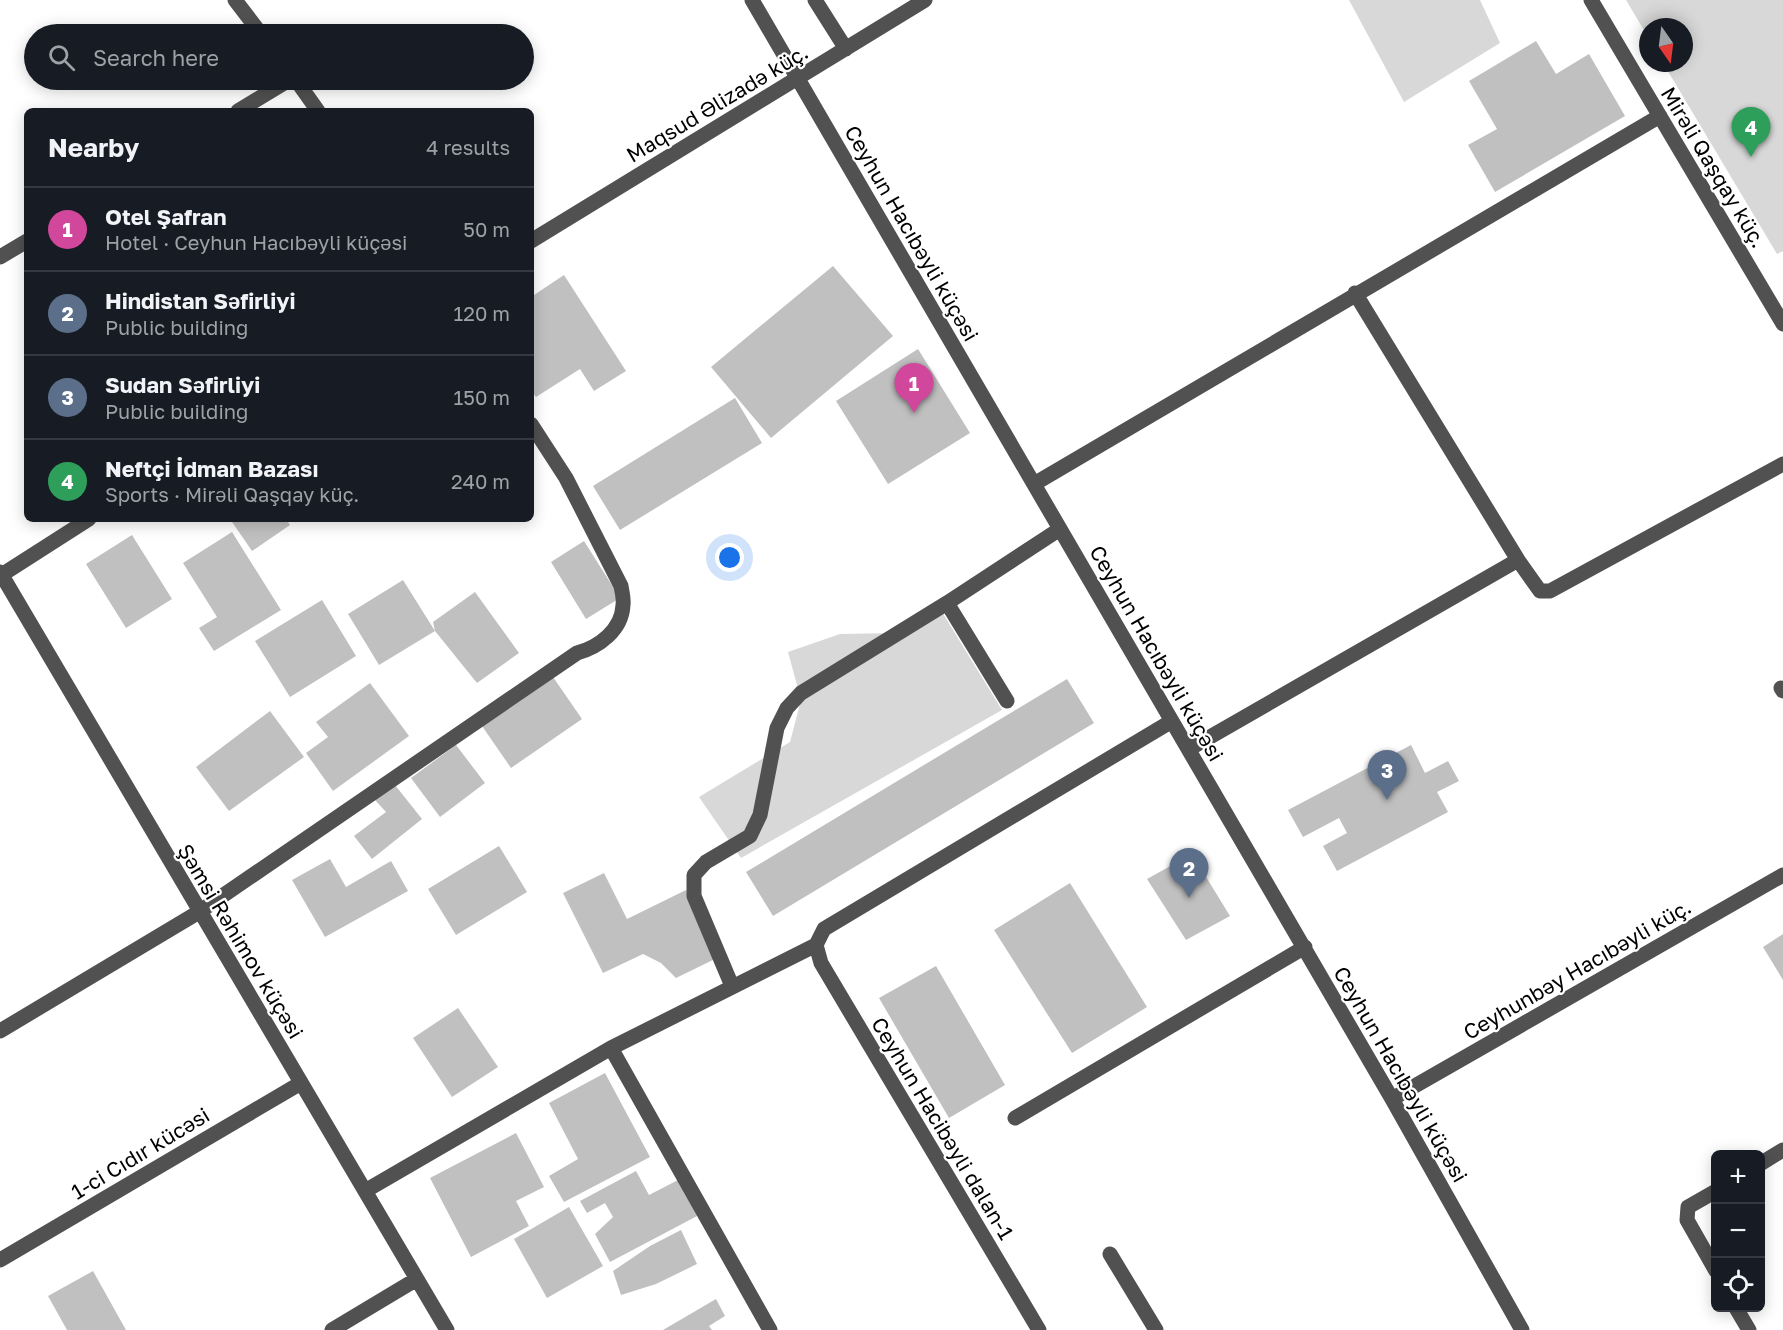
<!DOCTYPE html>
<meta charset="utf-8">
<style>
:root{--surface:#171b24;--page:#20242c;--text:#f1f3f6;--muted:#9ea1a6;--line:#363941;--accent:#858687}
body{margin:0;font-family:"Golos Text",sans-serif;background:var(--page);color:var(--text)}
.controls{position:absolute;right:18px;bottom:18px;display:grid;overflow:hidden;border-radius:9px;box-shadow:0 3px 15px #0003}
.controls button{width:54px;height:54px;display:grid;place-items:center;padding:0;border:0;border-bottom:2px solid var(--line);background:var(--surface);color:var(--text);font:30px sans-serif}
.compass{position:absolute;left:1639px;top:18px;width:54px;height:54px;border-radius:50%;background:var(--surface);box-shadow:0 3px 15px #0003;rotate:166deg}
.you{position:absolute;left:730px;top:558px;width:21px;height:21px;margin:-15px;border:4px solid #fff;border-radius:50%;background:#1a73e8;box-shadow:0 0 0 9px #1a73e833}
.badge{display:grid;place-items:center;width:39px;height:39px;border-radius:50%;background:var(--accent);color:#fff;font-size:20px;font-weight:700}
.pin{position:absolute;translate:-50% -50px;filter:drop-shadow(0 2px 3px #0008)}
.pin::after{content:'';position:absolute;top:32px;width:21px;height:18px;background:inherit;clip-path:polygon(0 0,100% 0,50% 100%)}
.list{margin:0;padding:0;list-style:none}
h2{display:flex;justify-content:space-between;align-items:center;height:78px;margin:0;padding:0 24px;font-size:26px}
h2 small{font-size:20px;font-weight:400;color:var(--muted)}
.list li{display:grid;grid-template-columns:39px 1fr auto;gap:18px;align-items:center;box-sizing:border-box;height:84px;padding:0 24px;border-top:2px solid var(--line)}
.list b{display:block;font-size:22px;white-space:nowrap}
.list p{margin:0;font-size:20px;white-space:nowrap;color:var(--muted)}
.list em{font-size:20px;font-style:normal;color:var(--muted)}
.icon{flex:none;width:33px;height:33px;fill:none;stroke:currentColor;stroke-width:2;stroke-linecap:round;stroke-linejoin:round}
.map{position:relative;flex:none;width:1783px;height:1330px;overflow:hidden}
.search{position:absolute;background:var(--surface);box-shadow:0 3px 15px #0003;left:24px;top:24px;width:510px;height:66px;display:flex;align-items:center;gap:15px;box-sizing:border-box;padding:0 21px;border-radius:33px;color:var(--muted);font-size:22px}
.panel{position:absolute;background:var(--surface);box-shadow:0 3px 15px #0003;left:24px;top:108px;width:510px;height:414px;border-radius:9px}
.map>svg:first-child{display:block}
</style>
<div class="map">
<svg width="1783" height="1330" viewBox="0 0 1783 1330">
<rect width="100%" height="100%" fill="#fff"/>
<!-- green -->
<path fill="#d8d8d8" d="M1349,0H1480L1500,43L1404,102Z
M1626,0H1783V251L1777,254L1663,63H1684V27H1648V37Z
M942,612L1002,710L741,858L699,797L790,742L801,700L788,652L840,634L897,633Z"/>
<!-- building -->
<path fill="#c0c0c0" d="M1536,41L1556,74L1589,54L1625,116L1495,192L1468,145L1497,129L1469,81Z
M833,266L893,336L771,438L711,367Z
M564,275L626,371L594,391L580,369L536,397L531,390V297Z
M918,349L970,433L888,484L836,401Z
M735,398L762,443L620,530L593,486Z
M230,519H286L290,525L252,551Z
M232,532L281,610L214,651L199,628L217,617L183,563Z
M132,535L172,599L126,628L86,564Z
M584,541L620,598L586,619L551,562Z
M403,580L435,631L379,665L348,614Z
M475,592L519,653L477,683L435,631L433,622Z
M322,600L356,656L290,697L255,641Z
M553,677L582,719L511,768L482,726Z
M1067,679L1094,723L773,916L746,872Z
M370,683L409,736L333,791L306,753L328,737L316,722Z
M270,711L304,757L229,811L196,767Z
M456,745L485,783L440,817L411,778Z
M1411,745L1425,773L1448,761L1459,781L1437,792L1448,812L1337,871L1323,846L1347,833L1339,818L1303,837L1288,810Z
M395,785L422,819L372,859L354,836L386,812L375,800Z
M499,846L527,892L456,935L428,889Z
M1192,854L1230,916L1186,940L1147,879Z
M330,859L346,887L391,861L408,891L325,937L292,880Z
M604,873L627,919L686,890L719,957L676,978L661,963L643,954L603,973L563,893Z
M1070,883L1147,1007L1072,1053L994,930Z
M1783,934V980L1763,947Z
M936,966L1005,1085L949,1118L879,998Z
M458,1008L498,1067L452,1097L413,1038Z
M605,1073L650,1157L564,1202L549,1176L578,1159L549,1103Z
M516,1133L544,1187L516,1201L529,1226L471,1257L430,1178Z
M636,1171L649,1195L680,1179L699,1215L610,1262L595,1234L613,1217L605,1203L587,1213L580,1201Z
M569,1207L603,1266L547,1298L514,1239Z
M681,1230L697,1264L656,1284L621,1295L613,1271L650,1246Z
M93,1271L126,1330H67L48,1296Z
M716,1299L725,1316L709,1326L712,1330H663Z"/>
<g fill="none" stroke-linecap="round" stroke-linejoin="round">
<!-- minor -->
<path stroke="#515151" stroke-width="15" d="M235,0L261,34
M752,0L1392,1099L1522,1330
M815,0L846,49
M1591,0L1783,324
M296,80L318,111
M238,111L289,80
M531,241L925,0
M0,257L27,241
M1355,293L1518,560L1540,591H1550L1783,464
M1034,484L1660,116
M0,572L447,1330
M0,576L89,519
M947,603L1007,701
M1781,688L1783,691
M1189,749L1518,560
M816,945L821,963L1039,1330
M732,986L694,896V875L706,862L750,836L760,815L777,728L787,708L801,693L947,603L1060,529
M0,1031L199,912L577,653C599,647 622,630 623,605C624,599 622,592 621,586L566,478L531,424
M611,1048L770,1330
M1392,1099L1783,875
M1015,1118L1305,947
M1760,1164L1783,1150
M365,1191L611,1048L816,945L824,929L1172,721
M1716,1191L1688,1207L1687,1220L1716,1271
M1110,1254L1156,1330
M0,1260L301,1083
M1736,1308L1749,1330
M332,1330L417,1279"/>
</g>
<g text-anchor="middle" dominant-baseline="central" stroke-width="4.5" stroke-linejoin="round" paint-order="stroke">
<!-- street labels -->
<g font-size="21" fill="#000" stroke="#fff">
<text transform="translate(717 103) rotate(-31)">Maqsud Əlizadə küç.</text>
<text transform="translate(1714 167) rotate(59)">Mirəli Qaşqay küç.</text>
<text transform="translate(912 233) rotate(60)">Ceyhun Hacıbəyli küçəsi</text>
<text transform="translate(1157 653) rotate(60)">Ceyhun Hacıbəyli küçəsi</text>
<text transform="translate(241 941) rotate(59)">Şəmsi Rəhimov küçəsi</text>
<text transform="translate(1577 969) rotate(-30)">Ceyhunbəy Hacıbəyli küç.</text>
<text transform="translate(1401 1074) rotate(60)">Ceyhun Hacıbəyli küçəsi</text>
<text transform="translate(943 1128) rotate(59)">Ceyhun Hacibəyli dalan-1</text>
<text transform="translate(140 1153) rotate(-31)">1-ci Cıdır kücəsi</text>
</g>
</g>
</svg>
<div class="controls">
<button>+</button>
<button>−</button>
<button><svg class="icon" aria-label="locate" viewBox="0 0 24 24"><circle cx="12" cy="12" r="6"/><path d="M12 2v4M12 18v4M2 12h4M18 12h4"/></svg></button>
</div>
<svg class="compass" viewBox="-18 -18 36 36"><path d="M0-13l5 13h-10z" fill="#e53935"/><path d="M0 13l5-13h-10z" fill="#9ea1a6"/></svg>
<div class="you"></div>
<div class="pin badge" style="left:914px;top:413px;background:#d1479c">1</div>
<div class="pin badge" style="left:1189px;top:898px;background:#5c6f8a">2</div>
<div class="pin badge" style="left:1387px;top:800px;background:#5c6f8a">3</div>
<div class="pin badge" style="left:1751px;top:157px;background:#2e9e5b">4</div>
<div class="search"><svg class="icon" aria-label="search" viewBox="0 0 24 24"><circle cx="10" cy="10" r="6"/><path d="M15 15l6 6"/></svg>Search here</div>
<section class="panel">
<h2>Nearby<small>4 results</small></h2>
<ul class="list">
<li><span class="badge" style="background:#d1479c">1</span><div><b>Otel Şafran</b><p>Hotel · Ceyhun Hacıbəyli küçəsi</p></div><em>50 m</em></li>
<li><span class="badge" style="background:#5c6f8a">2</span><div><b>Hindistan Səfirliyi</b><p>Public building</p></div><em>120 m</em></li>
<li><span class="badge" style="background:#5c6f8a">3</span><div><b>Sudan Səfirliyi</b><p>Public building</p></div><em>150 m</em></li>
<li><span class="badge" style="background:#2e9e5b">4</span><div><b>Neftçi İdman Bazası</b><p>Sports · Mirəli Qaşqay küç.</p></div><em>240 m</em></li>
</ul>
</section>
</div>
